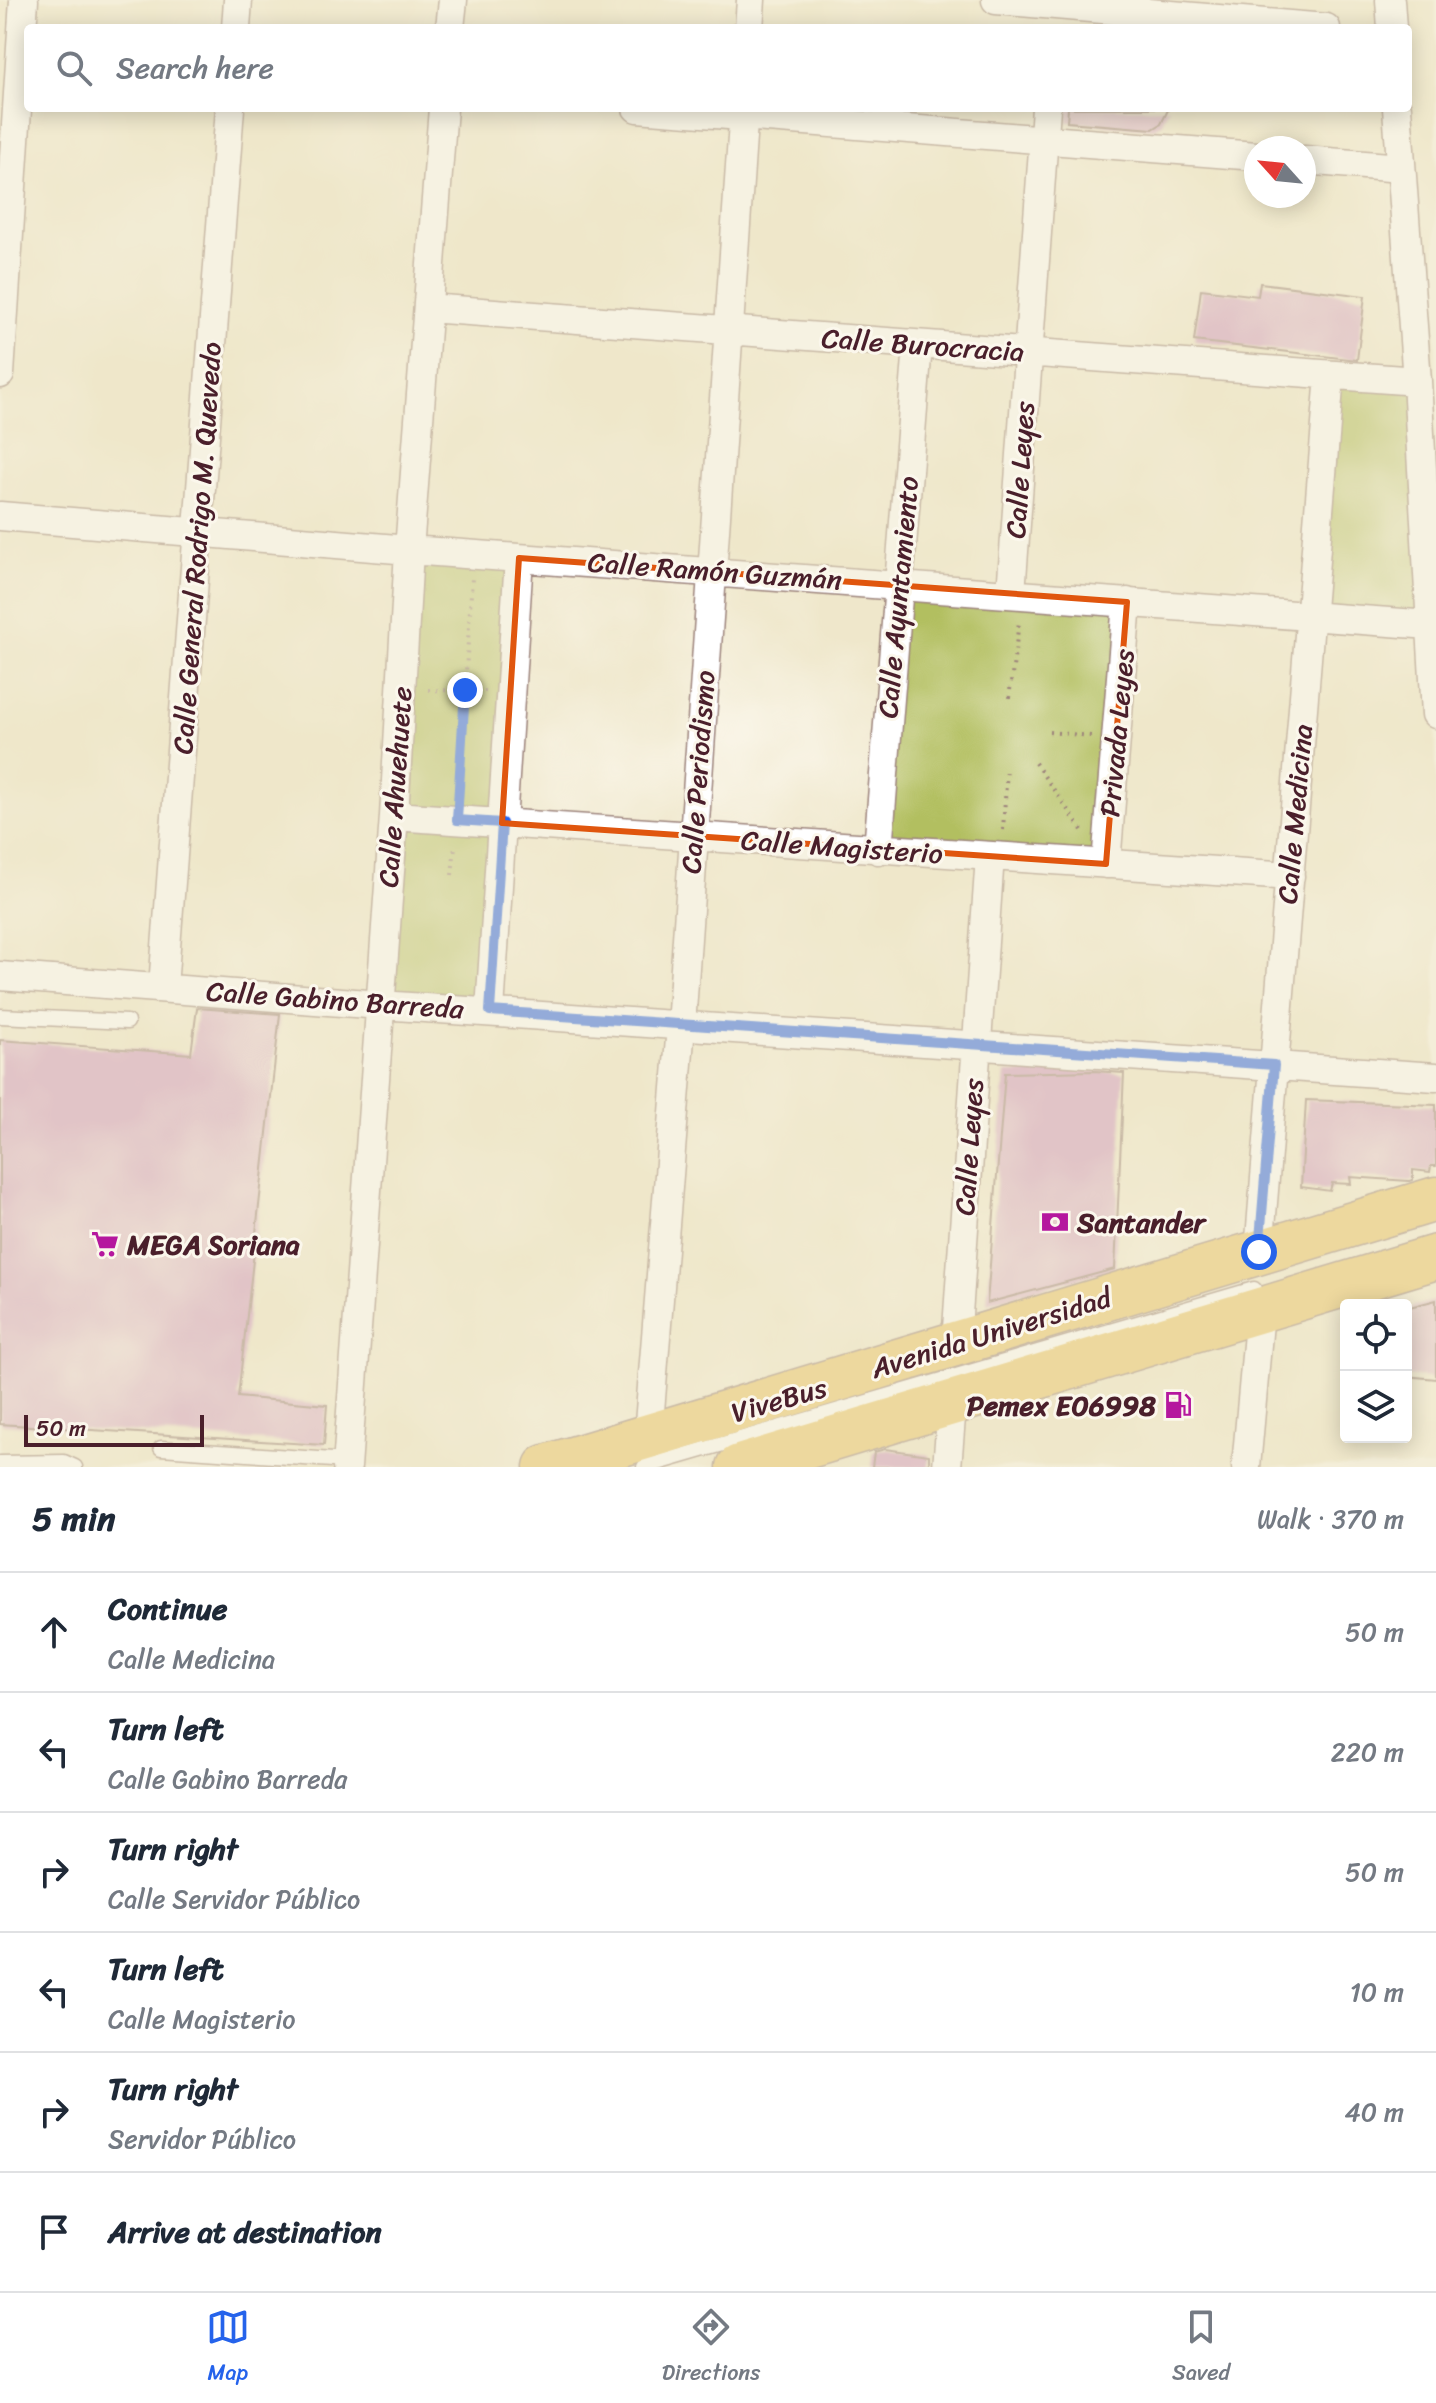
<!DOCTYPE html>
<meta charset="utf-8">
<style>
:root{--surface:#fff;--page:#f2f2f3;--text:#1f2937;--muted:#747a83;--line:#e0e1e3;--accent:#2563eb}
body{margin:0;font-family:Sriracha,sans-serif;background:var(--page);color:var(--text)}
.controls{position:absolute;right:24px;bottom:24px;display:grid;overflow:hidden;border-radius:8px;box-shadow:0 4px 20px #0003}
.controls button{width:72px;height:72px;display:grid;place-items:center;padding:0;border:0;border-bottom:2px solid var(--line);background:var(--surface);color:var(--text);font:40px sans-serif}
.compass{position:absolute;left:1244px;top:136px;width:72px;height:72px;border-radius:50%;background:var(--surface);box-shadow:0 4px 20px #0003;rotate:297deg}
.scale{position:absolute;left:24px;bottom:20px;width:180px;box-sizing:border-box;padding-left:8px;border:4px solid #4a1f2b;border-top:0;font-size:22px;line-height:28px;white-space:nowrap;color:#4a1f2b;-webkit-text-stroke:6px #fbf7ec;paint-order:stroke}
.stop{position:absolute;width:24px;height:24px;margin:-18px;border:6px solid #2563eb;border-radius:50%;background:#fff}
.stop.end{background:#2563eb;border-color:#fff;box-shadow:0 2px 8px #0008}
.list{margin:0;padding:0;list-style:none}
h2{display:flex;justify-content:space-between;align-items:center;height:104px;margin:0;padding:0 32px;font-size:34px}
h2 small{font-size:26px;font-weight:400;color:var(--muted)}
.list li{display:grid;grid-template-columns:52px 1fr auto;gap:24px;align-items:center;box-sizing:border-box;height:120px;padding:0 32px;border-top:2px solid var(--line)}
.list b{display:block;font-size:30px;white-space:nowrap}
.list p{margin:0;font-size:26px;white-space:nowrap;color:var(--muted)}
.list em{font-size:26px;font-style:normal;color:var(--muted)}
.icon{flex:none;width:44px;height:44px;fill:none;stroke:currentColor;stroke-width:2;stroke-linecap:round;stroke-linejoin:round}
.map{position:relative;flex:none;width:1436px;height:1467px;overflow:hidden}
.search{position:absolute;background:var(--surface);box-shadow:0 4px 20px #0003;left:24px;right:24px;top:24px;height:88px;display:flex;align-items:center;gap:20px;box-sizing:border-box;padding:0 28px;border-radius:8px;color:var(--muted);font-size:30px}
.sheet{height:824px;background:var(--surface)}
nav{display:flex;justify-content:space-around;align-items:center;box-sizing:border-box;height:112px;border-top:2px solid var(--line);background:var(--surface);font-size:22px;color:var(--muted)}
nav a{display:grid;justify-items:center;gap:4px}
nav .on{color:var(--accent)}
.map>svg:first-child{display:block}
</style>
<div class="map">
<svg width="1436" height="1467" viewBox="0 0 1436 1467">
<rect width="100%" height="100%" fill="#fbf7ec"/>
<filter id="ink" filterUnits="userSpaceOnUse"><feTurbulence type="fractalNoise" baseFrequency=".0125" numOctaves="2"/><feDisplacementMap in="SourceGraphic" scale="16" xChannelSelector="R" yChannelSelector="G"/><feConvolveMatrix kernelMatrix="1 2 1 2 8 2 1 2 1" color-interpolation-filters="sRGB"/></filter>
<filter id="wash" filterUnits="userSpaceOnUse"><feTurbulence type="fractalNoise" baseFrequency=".006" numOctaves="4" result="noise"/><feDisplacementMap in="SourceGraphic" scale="32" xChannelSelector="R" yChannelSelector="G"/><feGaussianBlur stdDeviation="1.8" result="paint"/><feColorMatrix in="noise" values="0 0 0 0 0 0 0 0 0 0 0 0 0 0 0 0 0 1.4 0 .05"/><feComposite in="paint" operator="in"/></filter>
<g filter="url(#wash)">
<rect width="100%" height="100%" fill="#efe7cb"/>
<!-- green -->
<path fill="#b2bf61" stroke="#7e6f46" stroke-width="2" d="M1330,375L1417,381L1430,625L1310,616Z
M409,550L519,558L490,1011L381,1005Z
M899,584L1127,602L1106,864L878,850Z"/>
<g id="blocks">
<!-- building -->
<path fill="#d19ac3" d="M1068,108H1169L1161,124L1153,129L1067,122Z
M1260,283L1365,296L1357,360L1194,341L1201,289L1258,296Z
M197,1008L280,1014L238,1397L327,1405L324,1445L0,1424V1040L191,1054Z
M1094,1071L1124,1073L1115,1269L987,1303L1005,1073Z
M1306,1100L1436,1105V1166H1431L1430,1172L1413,1170V1180L1409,1181L1350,1177L1351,1184L1332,1183L1330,1191L1301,1187Z
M1436,1300V1379L1406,1376V1308Z
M885,1449L929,1455V1467H872L874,1452Z"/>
</g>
</g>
<g filter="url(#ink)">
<use href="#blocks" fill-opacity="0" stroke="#9c837b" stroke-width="2"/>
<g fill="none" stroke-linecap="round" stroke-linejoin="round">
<!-- lane casing -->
<g stroke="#9c837b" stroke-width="17">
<path id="lane" d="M0,1016L127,1022
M161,1448L347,1461
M0,1463L64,1462L75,1467
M644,1467L1254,1289"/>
</g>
<!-- street casing -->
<g stroke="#9c837b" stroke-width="31">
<path id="street" d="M996,0L1326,28
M1390,0L1392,28
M236,28L238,0
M450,28L453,0
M749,28L751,0
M637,108L1256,156
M1397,108L1417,381L1436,714
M1304,160L1401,168
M428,308L1417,381
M0,374L24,0
M0,516L409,550L1430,625
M1011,593L1046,108
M394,816L1290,876
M878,850L918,345
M1106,864L1127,602
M0,976L381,1005L1436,1077
M163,987L230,108
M490,1011L519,558
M1259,1252L1330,375
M956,1343L990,856
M648,1436L681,1026L744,108
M347,1467L394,816L409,550L443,108
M947,1467L952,1405
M1246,1467L1260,1311"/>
</g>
<!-- primary casing -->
<g stroke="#9c837b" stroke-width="47">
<path id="primary" d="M546,1467L1436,1199
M739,1467L1436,1257"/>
</g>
<!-- path -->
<path stroke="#9c837b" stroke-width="4" stroke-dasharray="2 6" stroke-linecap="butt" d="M428,690L487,691
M1009,698L1019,622
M1049,732L1091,736
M1035,763L1084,833
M458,797L472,578
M1003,830L1007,769
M452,875L455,846"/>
<!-- lane -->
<use href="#lane" stroke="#fff" stroke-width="14"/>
<!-- street -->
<use href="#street" stroke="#fff" stroke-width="28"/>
<!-- primary -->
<use href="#primary" stroke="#ebc669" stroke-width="44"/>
</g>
</g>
<g fill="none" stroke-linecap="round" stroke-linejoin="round" filter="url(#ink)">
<!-- route -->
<path stroke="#2563eb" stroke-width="10" d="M465,690L457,820L502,823L490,1011L1274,1065L1259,1252"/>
</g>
<!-- marked area -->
<path d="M0 0H1436V1467H0ZM519,558L1127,602L1106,864L502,823Z" fill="#efe7cb" fill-opacity=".55" fill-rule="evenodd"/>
<path fill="none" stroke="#e0560e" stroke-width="6" stroke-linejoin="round" d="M519,558L1127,602L1106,864L502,823Z"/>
<!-- icons -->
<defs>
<g id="bank-bare" transform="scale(2.16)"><path d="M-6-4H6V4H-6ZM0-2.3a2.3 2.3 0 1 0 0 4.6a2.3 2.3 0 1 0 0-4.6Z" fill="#b5179e" stroke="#fbf7ec" stroke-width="2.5" paint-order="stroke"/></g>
<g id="supermarket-bare" transform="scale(2.16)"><path d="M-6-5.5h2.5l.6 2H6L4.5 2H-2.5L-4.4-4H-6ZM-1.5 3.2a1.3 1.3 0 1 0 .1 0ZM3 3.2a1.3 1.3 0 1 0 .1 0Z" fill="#b5179e" stroke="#fbf7ec" stroke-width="2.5" paint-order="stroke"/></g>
<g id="fuel-bare" transform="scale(2.16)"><path d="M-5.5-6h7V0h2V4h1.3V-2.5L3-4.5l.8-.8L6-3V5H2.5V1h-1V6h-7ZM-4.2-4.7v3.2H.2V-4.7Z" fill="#b5179e" stroke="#fbf7ec" stroke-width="2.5" paint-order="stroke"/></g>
</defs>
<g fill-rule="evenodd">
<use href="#bank-bare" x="1055" y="1222"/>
<use href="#supermarket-bare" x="105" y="1244"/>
<use href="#fuel-bare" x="1178" y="1405"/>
</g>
<g text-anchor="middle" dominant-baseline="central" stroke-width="6" stroke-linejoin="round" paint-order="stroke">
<!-- street labels -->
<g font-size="28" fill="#4a1f2b" stroke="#fbf7ec">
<text transform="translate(923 345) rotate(4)">Calle Burocracia</text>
<text transform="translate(1020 470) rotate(-86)">Calle Leyes</text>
<text transform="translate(197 548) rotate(-86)">Calle General Rodrigo M. Quevedo</text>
<text transform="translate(715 571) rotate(4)">Calle Ramón Guzmán</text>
<text transform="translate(898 597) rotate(-85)">Calle Ayuntamiento</text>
<text transform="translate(1117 733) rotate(-85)">Privada Leyes</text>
<text transform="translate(698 772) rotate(-86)">Calle Periodismo</text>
<text transform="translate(395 787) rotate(-86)">Calle Ahuehuete</text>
<text transform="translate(1295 814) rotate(-85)">Calle Medicina</text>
<text transform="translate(842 847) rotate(4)">Calle Magisterio</text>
<text transform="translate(335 1000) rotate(4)">Calle Gabino Barreda</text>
<text transform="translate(969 1147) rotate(-86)">Calle Leyes</text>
<text transform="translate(991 1333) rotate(-17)">Avenida Universidad</text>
<text transform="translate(779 1400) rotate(-16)">ViveBus</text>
</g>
<!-- poi labels -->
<g font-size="28" font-weight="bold" fill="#4a1f2b" stroke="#fbf7ec" text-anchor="start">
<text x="1077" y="1222">Santander</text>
<text x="127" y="1244">MEGA Soriana</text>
<text x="1156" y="1405" text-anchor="end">Pemex E06998</text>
</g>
</g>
</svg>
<div class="controls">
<button><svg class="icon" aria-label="locate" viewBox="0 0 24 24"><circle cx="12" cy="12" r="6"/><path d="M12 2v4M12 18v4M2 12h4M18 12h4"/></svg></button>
<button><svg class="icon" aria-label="layers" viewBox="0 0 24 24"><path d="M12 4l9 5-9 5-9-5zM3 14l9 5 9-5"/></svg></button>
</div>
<svg class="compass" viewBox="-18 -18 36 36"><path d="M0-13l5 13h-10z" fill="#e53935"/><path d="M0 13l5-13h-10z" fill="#747a83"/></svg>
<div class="scale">50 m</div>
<div class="stop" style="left:1259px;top:1252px"></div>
<div class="stop end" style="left:465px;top:690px"></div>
<div class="search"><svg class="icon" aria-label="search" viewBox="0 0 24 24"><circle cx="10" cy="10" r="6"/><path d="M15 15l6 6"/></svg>Search here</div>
</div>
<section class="sheet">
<h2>5 min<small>Walk · 370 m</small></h2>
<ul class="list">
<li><svg class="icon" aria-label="ahead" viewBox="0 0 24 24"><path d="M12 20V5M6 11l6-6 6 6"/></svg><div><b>Continue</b><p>Calle Medicina</p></div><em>50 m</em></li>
<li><svg class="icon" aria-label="left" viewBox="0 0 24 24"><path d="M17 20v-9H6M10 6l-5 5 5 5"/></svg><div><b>Turn left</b><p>Calle Gabino Barreda</p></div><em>220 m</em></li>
<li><svg class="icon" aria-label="right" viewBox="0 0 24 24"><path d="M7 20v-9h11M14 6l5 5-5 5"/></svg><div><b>Turn right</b><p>Calle Servidor Público</p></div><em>50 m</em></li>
<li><svg class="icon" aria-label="left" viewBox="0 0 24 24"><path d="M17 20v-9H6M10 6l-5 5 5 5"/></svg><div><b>Turn left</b><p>Calle Magisterio</p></div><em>10 m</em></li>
<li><svg class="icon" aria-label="right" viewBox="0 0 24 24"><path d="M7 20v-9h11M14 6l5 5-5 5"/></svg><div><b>Turn right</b><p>Servidor Público</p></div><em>40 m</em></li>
<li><svg class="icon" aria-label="arrive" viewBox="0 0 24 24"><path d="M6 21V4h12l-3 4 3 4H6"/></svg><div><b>Arrive at destination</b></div></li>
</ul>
</section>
<nav>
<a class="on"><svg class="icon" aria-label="map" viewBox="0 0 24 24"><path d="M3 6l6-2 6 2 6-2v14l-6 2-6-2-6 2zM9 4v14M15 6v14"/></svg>Map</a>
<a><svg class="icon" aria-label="directions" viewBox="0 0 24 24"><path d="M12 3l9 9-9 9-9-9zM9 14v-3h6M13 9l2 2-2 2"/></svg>Directions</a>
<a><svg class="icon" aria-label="saved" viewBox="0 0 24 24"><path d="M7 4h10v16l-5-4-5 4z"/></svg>Saved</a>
</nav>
